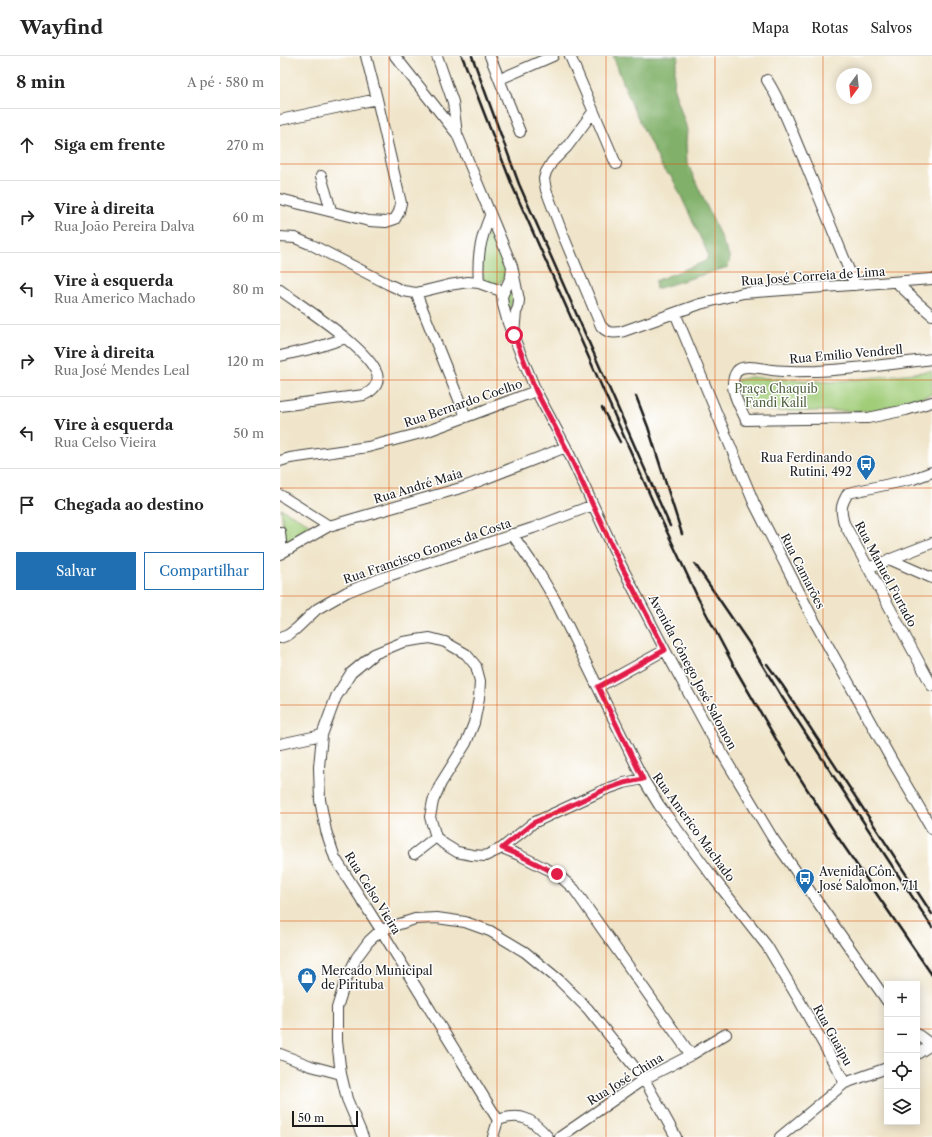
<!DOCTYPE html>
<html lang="pt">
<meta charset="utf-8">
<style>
:root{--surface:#fff;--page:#f6f6f6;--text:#222;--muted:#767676;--line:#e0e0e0;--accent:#1f6fb2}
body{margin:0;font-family:"Libre Caslon Text",serif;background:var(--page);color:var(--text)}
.controls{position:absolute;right:12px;bottom:12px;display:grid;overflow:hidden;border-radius:0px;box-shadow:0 2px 10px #0003}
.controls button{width:36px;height:36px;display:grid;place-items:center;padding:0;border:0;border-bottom:1px solid var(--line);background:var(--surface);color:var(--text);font:20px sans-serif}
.compass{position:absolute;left:556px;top:12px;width:36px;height:36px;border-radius:50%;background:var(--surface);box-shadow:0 2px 10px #0003;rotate:195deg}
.scale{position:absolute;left:12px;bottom:10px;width:66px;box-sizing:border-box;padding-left:4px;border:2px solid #1c1c1c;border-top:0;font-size:11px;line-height:14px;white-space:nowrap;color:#1c1c1c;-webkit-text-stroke:3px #fff;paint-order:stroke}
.stop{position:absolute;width:12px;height:12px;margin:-9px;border:3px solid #e11d48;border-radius:50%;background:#fff}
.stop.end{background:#e11d48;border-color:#fff;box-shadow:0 1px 4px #0008}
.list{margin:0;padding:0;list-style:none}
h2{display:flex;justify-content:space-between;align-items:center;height:52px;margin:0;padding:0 16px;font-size:17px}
h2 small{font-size:13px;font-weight:400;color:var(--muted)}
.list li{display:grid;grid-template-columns:26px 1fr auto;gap:12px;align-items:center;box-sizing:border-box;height:72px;padding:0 16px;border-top:1px solid var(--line)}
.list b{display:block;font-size:15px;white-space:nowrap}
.list p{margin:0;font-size:13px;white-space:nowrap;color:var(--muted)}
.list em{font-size:13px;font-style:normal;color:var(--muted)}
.actions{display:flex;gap:8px;padding:12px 16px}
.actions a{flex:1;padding:9px 0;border:1px solid var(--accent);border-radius:0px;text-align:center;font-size:14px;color:var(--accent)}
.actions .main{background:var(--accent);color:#fff}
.icon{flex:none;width:22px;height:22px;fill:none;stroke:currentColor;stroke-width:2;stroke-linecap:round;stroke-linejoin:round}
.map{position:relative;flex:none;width:652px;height:1081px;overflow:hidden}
header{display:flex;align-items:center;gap:24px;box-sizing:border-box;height:56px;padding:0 20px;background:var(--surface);border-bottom:1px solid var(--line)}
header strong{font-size:19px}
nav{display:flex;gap:22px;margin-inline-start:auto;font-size:14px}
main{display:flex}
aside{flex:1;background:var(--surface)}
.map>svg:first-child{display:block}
</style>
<header>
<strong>Wayfind</strong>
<nav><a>Mapa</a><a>Rotas</a><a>Salvos</a></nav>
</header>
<main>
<aside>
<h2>8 min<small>A pé · 580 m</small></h2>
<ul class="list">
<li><svg class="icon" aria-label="ahead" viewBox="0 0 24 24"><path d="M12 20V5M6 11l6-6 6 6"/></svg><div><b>Siga em frente</b></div><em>270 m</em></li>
<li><svg class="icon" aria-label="right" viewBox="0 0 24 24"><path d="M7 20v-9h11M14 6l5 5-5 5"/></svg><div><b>Vire à direita</b><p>Rua João Pereira Dalva</p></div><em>60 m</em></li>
<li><svg class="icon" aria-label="left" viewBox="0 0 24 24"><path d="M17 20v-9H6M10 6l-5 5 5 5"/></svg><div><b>Vire à esquerda</b><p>Rua Americo Machado</p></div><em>80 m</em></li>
<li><svg class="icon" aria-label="right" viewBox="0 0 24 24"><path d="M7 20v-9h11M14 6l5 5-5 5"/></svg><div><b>Vire à direita</b><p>Rua José Mendes Leal</p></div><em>120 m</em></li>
<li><svg class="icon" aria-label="left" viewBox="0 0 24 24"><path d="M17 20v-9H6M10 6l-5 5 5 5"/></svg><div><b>Vire à esquerda</b><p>Rua Celso Vieira</p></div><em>50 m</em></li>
<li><svg class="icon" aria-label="arrive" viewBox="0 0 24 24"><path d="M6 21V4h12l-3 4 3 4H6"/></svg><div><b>Chegada ao destino</b></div></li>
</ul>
<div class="actions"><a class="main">Salvar</a><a>Compartilhar</a></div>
</aside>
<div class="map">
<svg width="652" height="1081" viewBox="0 0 652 1081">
<rect width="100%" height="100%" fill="#fff"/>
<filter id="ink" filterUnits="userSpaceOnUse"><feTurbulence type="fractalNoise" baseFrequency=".025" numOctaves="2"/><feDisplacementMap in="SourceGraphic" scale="8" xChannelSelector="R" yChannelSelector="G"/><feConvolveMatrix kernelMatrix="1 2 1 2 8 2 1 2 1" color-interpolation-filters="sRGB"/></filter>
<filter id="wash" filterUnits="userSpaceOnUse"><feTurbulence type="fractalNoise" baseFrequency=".012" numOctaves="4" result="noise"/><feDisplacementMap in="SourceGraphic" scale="16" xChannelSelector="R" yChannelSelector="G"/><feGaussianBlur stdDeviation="0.9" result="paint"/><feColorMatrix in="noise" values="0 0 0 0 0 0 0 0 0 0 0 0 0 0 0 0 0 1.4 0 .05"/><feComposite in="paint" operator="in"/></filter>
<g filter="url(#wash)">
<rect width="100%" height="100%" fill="#f0e5ca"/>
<!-- green -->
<path fill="#a1cd79" stroke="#5e744a" d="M209,170L224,206L227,215L222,225L215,229L205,225C195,208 204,188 209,170Z
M229,235L232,237L233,244L230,252L227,251L226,236Z
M652,315V338L622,348L590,355H496L464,351L457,336V324L470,321L551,326Z
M1,453L31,469L29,473L8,485H5Z"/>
<!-- forest -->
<path fill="#80b069" stroke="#4e6642" d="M333,0H399L395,12L394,33L407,73L406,87L407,106L450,202L448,211L376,233L375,225L426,205L428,198L392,121L384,115L353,52Z"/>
</g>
<g filter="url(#ink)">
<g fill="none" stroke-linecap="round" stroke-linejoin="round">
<!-- minor casing -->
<g stroke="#3c3a36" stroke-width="12">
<path id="minor" d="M115,0L177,78L232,210L239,244L238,252L236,256L234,277
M157,0L173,46L177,78
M210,0L240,76
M290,0L336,108
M220,23L273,0
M487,24C503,49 512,77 524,104C541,146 558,187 575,229
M313,56L287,91L272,106L266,116L264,123L266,134L283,179L321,270C327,277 332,277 341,276L420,248L463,237L652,223
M0,64L97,43
M41,120L51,154
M0,143L89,165L106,166L115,163L119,156L121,147L97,43L86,0
M0,181L15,182L32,189L108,228L123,235L136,237L169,229L188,226L199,227L224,236
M232,210L231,221L222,240L223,249L228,267L256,335L286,391L342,511L385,594L434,684L492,781L607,945
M616,226L638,247L652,259
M199,227C197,201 200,184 210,160
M0,234C24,252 87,291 97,318C100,329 92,335 84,339L0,350
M136,237L186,361
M395,257L474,447L531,559L611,703L652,773
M0,300L35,292L66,282
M652,303C614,308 576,313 537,315C522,315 507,316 492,314C483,313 463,307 457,315C446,330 460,350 466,364L588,362L626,354L652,346
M0,405L10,402L88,391L145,376L256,335
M652,416L633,423L568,437C561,449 560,453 564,467L652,630
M0,439L49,470
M0,476L2,496
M232,478L259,517L275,544L363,723L379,749L435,824L487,890L519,944L565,1027
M0,498L49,470L184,431L286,391
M609,503L652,522
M588,512L652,487
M0,582L8,579L16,573L37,553L67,536L102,522L253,472L313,449
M318,631L385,594
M0,688L42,679
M222,792L239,799L277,818L294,833L411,999
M134,798L156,781
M637,978L652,989
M0,998L31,1010L61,1018
M637,998L651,989
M218,1064L101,874L55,802L46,775L40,744L39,711L42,679L56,641L71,617L94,598L123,586L150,582L165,586L186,598L196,610L200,625L199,642L194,667L186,687L161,727L153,745L150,761L156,781L164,788L177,796L192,799L205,800L222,792L253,767L324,734L344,727L363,723
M218,1064C242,1056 252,1063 268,1081
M83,1081L67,1043L61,1018L57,985V952L66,923L77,901L89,885L101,874L135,863L157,862L185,866L210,875L245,896L279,924L308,953L364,1023L396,1081
M213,1081L218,1064
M280,1081L364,1023L411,999L446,978
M500,1081L565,1027L607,1012"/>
</g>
<!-- minor -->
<use href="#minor" stroke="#fff" stroke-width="10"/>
<!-- rail -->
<path stroke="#1c1c1c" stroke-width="2.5" d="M182,0L232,129L374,448L418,542L456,614L504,697L557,780L652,919
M192,0L239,128L390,470
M356,340L368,371L402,478
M322,352L340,386
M415,508L469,587L500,638L652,871
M487,608L503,630L652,858"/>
</g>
</g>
<g fill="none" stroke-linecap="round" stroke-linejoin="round" filter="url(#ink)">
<!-- route -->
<path stroke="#e11d48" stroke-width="5" d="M234,279L256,335L286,392L342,511L385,594L318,631L363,723L344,727L324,734L253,767L222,792L239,799L277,818"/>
</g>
<!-- grid -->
<path fill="none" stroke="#de560d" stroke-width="1" stroke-opacity="0.55" d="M109,0V1081M217,0V1081M326,0V1081M435,0V1081M543,0V1081M0,108H652M0,216H652M0,324H652M0,432H652M0,540H652M0,649H652M0,757H652M0,865H652M0,973H607M637,973H652"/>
<!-- icons -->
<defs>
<g id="bus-pin" transform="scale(1)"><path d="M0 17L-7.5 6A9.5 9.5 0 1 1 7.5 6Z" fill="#1f6fb2" stroke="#fff"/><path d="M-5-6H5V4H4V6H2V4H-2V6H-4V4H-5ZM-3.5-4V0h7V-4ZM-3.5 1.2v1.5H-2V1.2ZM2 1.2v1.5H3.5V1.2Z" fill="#fff"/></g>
<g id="shop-pin" transform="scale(1)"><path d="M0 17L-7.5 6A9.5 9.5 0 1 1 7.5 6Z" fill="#1f6fb2" stroke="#fff"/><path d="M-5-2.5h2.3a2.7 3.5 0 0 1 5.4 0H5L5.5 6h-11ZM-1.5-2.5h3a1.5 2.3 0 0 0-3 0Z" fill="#fff"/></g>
</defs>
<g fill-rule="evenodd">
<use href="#bus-pin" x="586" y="408"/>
<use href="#bus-pin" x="525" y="822"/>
<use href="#shop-pin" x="27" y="921"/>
</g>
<g text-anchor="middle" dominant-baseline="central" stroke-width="3" stroke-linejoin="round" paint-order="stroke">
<!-- street labels -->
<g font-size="12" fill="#1c1c1c" stroke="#fff">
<text transform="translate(533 220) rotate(-4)">Rua José Correia de Lima</text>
<text transform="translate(566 298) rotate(-5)">Rua Emilio Vendrell</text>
<text transform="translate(183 347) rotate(-19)">Rua Bernardo Coelho</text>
<text transform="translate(138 430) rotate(-17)">Rua André Maia</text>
<text transform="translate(147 495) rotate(-19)">Rua Francisco Gomes da Costa</text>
<text transform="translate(523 515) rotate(63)">Rua Camarões</text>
<text transform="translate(606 518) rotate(62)">Rua Manuel Furtado</text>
<text transform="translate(413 616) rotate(62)">Avenida Cônego José Salomon</text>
<text transform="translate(414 771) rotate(54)">Rua Americo Machado</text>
<text transform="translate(93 837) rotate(58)">Rua Celso Vieira</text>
<text transform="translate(553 979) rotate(61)">Rua Guaipu</text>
<text transform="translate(345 1023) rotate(-32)">Rua José China</text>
</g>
<!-- park labels -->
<g font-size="12" fill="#516341" stroke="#fff">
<text x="496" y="332">Praça Chaquib<tspan x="496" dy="14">Fandi Kalil</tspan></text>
</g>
<!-- poi labels -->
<g font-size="12" fill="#1c1c1c" stroke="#fff" text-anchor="start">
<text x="572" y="401" text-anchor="end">Rua Ferdinando<tspan x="572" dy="14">Rutini, 492</tspan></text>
<text x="539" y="815">Avenida Côn.<tspan x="539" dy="14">José Salomon, 711</tspan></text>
<text x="41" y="914">Mercado Municipal<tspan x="41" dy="14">de Pirituba</tspan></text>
</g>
</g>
</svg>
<div class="controls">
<button>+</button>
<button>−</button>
<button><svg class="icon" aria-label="locate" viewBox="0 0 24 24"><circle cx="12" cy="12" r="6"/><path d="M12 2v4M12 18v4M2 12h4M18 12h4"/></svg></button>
<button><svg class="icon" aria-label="layers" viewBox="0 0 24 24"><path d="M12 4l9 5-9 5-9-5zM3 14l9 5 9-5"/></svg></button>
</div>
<svg class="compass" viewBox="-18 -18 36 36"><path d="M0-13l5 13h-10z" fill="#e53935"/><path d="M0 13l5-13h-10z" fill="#767676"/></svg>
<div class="scale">50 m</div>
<div class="stop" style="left:234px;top:279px"></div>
<div class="stop end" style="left:277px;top:818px"></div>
</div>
</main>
